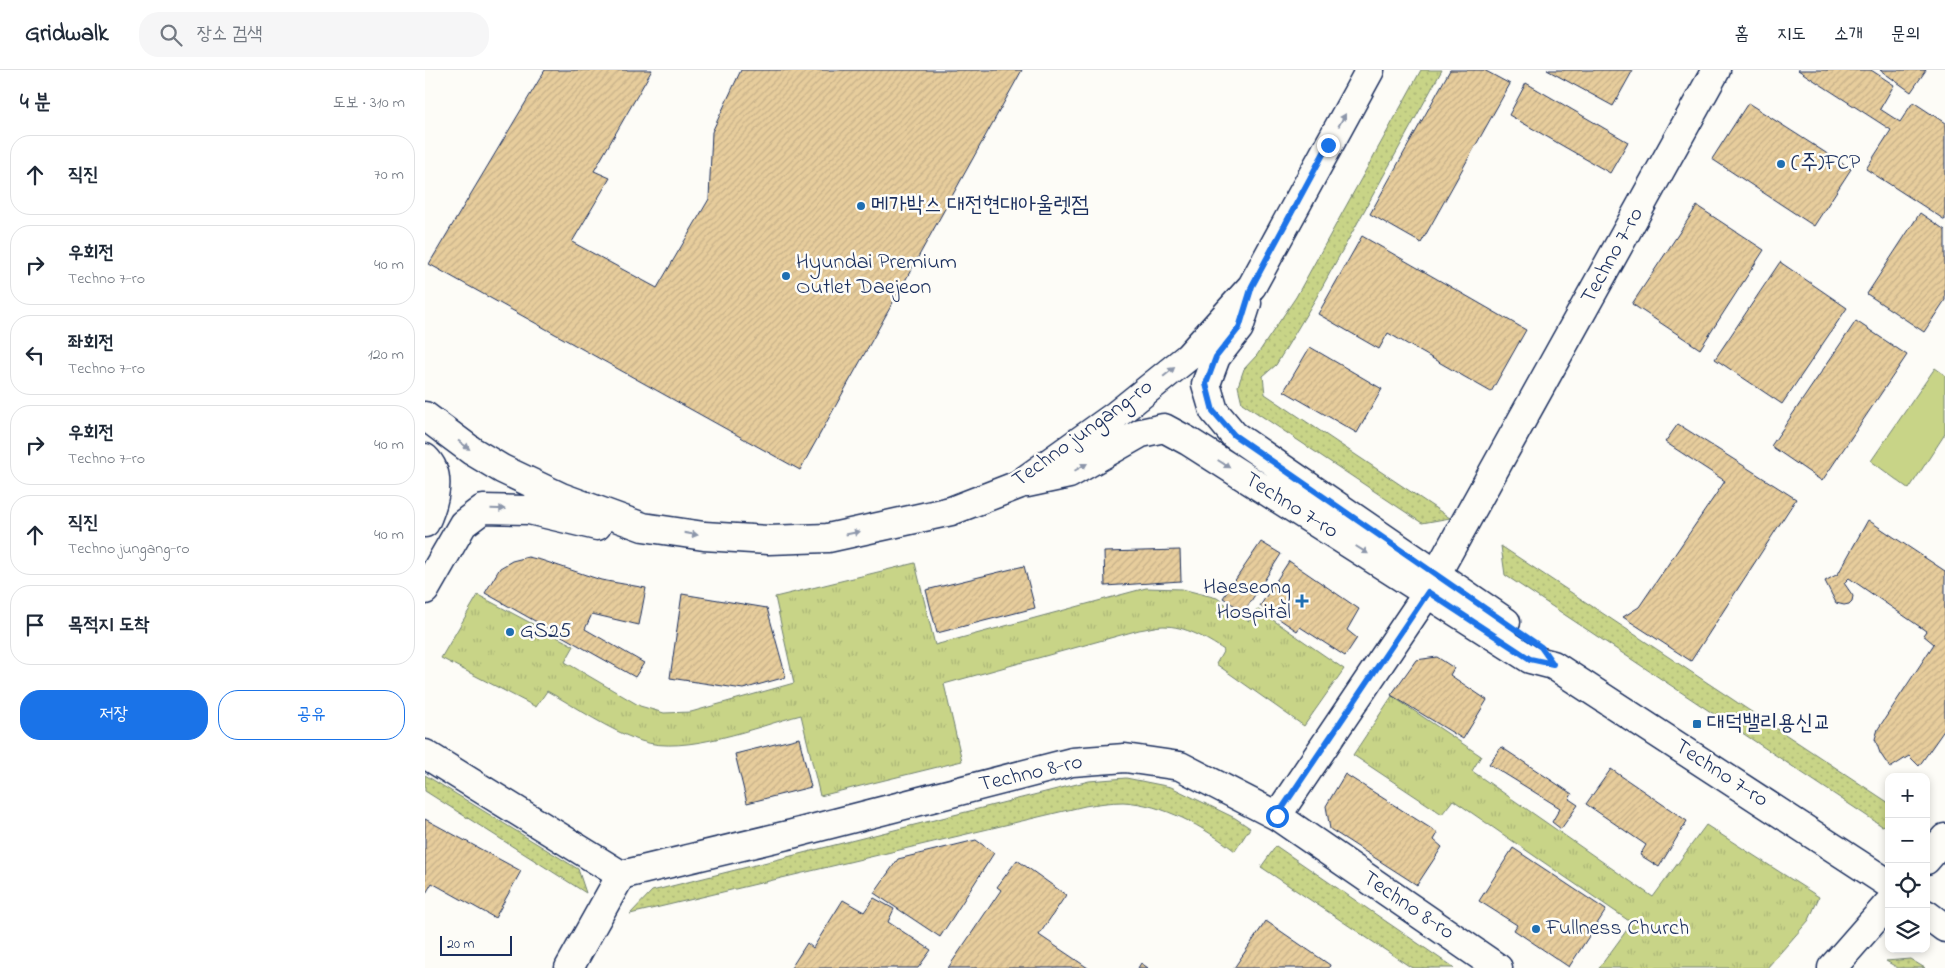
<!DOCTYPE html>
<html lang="ko">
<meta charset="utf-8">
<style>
:root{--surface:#fff;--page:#f6f6f7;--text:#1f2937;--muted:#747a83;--line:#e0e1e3;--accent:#1a73e8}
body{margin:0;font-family:"Indie Flower","Poor Story",sans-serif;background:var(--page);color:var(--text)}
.controls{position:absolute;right:15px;bottom:15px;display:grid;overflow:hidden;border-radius:10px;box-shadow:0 2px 8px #0003}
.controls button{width:45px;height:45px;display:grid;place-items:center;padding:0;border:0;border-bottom:1px solid var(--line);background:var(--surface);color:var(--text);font:25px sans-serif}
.scale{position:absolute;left:15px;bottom:12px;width:72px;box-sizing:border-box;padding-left:5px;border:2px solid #1b2f5e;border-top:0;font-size:14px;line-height:18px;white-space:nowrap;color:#1b2f5e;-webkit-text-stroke:4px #fdfcf7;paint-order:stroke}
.stop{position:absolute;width:15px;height:15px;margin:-11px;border:4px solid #1a73e8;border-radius:50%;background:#fff}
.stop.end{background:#1a73e8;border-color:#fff;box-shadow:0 1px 5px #0008}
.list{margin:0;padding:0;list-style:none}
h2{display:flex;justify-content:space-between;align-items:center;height:65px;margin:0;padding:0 20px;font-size:21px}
h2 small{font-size:16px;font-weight:400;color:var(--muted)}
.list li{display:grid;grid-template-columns:32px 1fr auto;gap:15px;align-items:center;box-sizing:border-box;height:80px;margin:0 10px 10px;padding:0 10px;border:1px solid var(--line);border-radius:20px}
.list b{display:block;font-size:19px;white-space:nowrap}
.list p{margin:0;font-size:16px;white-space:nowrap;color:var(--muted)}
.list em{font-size:16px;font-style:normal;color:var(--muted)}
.actions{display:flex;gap:10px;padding:15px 20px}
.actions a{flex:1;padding:11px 0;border:1px solid var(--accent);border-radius:20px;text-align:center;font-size:18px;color:var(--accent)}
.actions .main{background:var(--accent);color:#fff}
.icon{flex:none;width:28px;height:28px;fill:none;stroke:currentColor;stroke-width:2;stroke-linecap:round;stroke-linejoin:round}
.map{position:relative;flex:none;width:1520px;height:898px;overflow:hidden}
header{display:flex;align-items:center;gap:30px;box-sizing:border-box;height:70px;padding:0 25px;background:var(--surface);border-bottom:1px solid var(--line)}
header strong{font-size:24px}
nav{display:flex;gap:28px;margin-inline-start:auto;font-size:18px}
.search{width:350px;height:45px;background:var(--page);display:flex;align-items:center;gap:12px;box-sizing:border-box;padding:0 18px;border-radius:20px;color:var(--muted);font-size:19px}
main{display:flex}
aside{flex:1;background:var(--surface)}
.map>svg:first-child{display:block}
</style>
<header>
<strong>Gridwalk</strong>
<div class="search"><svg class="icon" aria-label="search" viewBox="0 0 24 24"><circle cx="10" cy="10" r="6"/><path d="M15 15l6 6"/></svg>장소 검색</div>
<nav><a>홈</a><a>지도</a><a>소개</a><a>문의</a></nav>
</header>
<main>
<aside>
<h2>4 분<small>도보 · 310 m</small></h2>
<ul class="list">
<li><svg class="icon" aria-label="ahead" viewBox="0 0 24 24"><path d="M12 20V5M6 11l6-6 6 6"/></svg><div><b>직진</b></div><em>70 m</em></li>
<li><svg class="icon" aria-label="right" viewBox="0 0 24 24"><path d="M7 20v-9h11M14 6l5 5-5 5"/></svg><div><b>우회전</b><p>Techno 7-ro</p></div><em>40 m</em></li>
<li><svg class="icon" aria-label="left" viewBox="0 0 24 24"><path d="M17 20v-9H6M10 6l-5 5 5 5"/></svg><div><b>좌회전</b><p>Techno 7-ro</p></div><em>120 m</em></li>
<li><svg class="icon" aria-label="right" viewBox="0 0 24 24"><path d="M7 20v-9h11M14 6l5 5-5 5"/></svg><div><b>우회전</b><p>Techno 7-ro</p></div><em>40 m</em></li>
<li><svg class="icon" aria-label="ahead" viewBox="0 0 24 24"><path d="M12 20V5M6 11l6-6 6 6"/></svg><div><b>직진</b><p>Techno jungang-ro</p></div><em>40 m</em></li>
<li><svg class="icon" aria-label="arrive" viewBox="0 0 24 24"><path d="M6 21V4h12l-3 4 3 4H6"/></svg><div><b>목적지 도착</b></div></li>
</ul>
<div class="actions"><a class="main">저장</a><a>공유</a></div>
</aside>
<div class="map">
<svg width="1520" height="898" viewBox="0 0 1520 898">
<defs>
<pattern id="grass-dots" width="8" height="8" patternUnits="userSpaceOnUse" patternTransform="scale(1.25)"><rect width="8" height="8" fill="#c8d487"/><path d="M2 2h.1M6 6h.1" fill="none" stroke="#abb677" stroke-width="1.8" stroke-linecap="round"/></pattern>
<pattern id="park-tufts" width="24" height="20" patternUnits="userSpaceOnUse" patternTransform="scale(1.25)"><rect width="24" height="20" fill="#c8d487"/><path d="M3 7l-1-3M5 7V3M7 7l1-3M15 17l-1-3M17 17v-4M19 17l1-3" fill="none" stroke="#abb677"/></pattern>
<pattern id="building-hatch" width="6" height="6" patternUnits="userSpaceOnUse" patternTransform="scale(1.25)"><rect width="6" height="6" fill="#e7cd9c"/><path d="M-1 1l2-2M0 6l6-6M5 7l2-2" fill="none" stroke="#c6b089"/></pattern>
</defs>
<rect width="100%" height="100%" fill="#fdfcf7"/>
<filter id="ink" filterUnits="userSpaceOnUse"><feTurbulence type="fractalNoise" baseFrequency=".02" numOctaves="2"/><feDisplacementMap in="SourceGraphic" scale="10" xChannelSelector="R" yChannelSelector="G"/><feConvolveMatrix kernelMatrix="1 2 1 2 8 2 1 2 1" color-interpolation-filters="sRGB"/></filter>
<g filter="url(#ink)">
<!-- grass -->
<path fill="url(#grass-dots)" stroke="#728272" d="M996,0H1017L891,228L851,295L838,306L840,324L1025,448L997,453L817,333L813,316L819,299L832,285L871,227Z
M1076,476L1464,733V754L1457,756L1080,505Z
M0,705L153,799L161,823L0,721Z
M701,708L746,717L810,748L825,758L810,781C779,757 739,734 698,732C686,732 672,734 660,736L205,844L227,821L664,711Z
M851,776L1029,898H987L836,797Z
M1485,889L1500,898H1473L1461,891Z"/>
<!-- park -->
<path fill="url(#park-tufts)" stroke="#728272" d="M490,493L510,575L721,518L757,519L792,528L824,551L832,539L919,599L879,656L791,594L799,580C781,568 760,556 738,556C730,556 722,559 714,560L519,614L537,691L395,726L376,645C333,656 260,686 216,671C183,660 153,638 122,621L111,637L16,588L53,525L149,576L140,592L215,636L239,643L266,642L369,613L350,527Z
M967,626L1056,686L1047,701L1228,827L1281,755L1394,827L1384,850L1342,898H1174L1207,853L1028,730L1017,744L928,685Z"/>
<!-- pitch -->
<path fill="#c8d487" stroke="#728272" d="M1510,298L1520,305V364L1484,419L1446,391Z"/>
<!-- building -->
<path fill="url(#building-hatch)" stroke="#1b2f5e" d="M120,0H227L169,101L185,108L147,172L232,218L284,129L287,62L316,0H597L375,400L4,194Z
M1025,0H1059L1085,14L996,173L945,144Z
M1122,0H1208L1188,36Z
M1373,0H1446L1469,15L1455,39L1475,52L1488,32L1520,53V150L1441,99L1466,60Z
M1455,0H1501L1486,22Z
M1101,13L1203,72L1185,103L1084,45Z
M1323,33L1426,99L1389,156L1287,89Z
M1272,136L1339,180L1275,279L1207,234Z
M1495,143L1520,160V230L1499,262L1442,224Z
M937,166L1101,260L1066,322L963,263L954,279L893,244Z
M1355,192L1422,238L1357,334L1290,289Z
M1431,251L1482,285L1397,411L1346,376Z
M885,277L957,319L932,363L859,321Z
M1253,354L1371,429L1266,591L1198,547L1214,537L1300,411L1240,372Z
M1443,450L1520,501V659L1494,696L1484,686L1465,698L1455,683L1450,669L1453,659L1509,574L1498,565L1501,561L1424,508L1419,513L1428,526L1427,531L1424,534L1419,535L1411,533L1400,511L1413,504Z
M836,472L856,484L819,542L798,528Z
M755,480L756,511L680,516L679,482Z
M103,487L116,490L176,510L221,518L214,555L167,544L160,559L219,593L210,607L60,523L75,498L87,491Z
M864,491L934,539L922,560L932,568L920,586L875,557L872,561L835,536Z
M599,496L610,538L512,563L501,520Z
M257,524L342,538L361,607L318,619L245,608Z
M1012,587L1029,598L1025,605L1062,630L1038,669L966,625L991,590Z
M374,668L386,717L322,733L310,684Z
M1076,677L1147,724L1144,729L1153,735L1136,759L1127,752L1135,738L1064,694Z
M1186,699L1262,751L1234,797L1215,785L1221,775L1161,734Z
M920,704L1013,763L1009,770L1017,777L992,815L905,759L901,736Z
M0,749L96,801L70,848L7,813L0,825Z
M551,770L569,783L515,867L449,823L473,789Z
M1088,778L1181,840L1144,897L1089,860L1092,855L1054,831Z
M592,790L641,825L614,865L663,898H523L576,820L572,817Z
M449,828L469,839L463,852L506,880L493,898H366L382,873L388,878L418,830L439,842Z
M841,851L905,895L904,898H809Z
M716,893L723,898H713Z"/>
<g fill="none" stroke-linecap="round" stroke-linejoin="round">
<!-- minor casing -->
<g stroke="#1b2f5e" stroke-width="31">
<path id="minor" d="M1012,503L1291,0
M0,684L196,805
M852,746L1003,522
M144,898L196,805L367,764L647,692L700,688L755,696L852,746L1073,898
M1407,898L1464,833"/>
</g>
<!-- major casing -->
<g stroke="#1b2f5e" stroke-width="31">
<path id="major" d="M822,233L814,258L791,287L781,314L789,341L809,365L1081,552
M0,346L47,381L77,399L136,427L218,457L279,466L343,470L403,468L526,441L593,415L691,345L763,287L827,216L945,0
M0,388C18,405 9,433 0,453
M602,413L644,404L716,363L739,358L763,371L1105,589L1128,595L1464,814
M0,520L38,454L58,439L104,440L172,456
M1501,790L1520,768
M1501,844L1520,858"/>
</g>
<!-- minor -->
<use href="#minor" stroke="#fdfcf7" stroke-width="28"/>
<!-- major -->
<use href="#major" stroke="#fdfcf7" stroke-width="28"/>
</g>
<!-- one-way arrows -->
<defs><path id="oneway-solid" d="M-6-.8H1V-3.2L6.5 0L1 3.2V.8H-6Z" transform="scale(1.25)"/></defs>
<g fill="#8c96aa">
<use href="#oneway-solid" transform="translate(917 50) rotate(-61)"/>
<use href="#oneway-solid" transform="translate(744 302) rotate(-39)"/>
<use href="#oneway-solid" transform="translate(39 375) rotate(37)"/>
<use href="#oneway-solid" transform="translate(799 394) rotate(32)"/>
<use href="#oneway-solid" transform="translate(656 397) rotate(-30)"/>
<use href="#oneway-solid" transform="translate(73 439) rotate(1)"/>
<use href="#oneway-solid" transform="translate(428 463) rotate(-11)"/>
<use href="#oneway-solid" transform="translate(266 464) rotate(9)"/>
<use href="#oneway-solid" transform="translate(937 480) rotate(32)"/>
</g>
</g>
<g fill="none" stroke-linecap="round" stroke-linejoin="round" filter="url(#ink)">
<!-- route -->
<path stroke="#1a73e8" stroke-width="6" d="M852,746L1003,522L1105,589L1128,594L1116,577L809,365L788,341L781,314L791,287L814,258L827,216L903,75"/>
</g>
<!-- markers -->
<g fill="#1f6fb2" stroke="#fdfcf7" stroke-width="2">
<circle cx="1356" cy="94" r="5"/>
<circle cx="436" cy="136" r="5"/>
<circle cx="361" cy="206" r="5"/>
<path d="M874.5 523.5h5v5h5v5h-5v5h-5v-5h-5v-5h5z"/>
<circle cx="85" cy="562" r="5"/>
<rect x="1267" y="649" width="10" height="10" rx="2.5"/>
<circle cx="1111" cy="859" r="5"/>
</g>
<g text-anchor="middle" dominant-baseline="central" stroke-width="5" stroke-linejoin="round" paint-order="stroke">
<!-- poi labels -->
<g font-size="22" fill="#1b2f5e" stroke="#fdfcf7" text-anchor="start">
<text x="1366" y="94">(주)FCP</text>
<text x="446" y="136">메가박스 대전현대아울렛점</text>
<text x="371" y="193">Hyundai Premium<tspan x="371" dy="25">Outlet Daejeon</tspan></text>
<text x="866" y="518" text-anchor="end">Haeseong<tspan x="866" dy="25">Hospital</tspan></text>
<text x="95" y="562">GS25</text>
<text x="1282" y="654">대덕밸리용신교</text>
<text x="1121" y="859">Fullness Church</text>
</g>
<!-- street labels -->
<g font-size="22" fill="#1b2f5e" stroke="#fdfcf7">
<text transform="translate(1188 186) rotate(-61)">Techno 7-ro</text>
<text transform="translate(658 364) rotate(-36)">Techno jungang-ro</text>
<text transform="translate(866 436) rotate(32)">Techno 7-ro</text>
<text transform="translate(606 704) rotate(-13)">Techno 8-ro</text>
<text transform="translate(1296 704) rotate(33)">Techno 7-ro</text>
<text transform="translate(983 836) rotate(34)">Techno 8-ro</text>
</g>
</g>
</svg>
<div class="controls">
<button>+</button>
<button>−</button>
<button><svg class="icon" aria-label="locate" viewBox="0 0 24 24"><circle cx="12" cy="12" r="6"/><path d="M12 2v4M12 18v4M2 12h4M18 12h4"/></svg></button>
<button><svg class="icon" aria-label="layers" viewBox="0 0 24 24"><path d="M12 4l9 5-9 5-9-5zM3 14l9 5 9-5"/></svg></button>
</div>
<div class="scale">20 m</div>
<div class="stop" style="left:852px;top:746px"></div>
<div class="stop end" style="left:903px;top:75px"></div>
</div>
</main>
